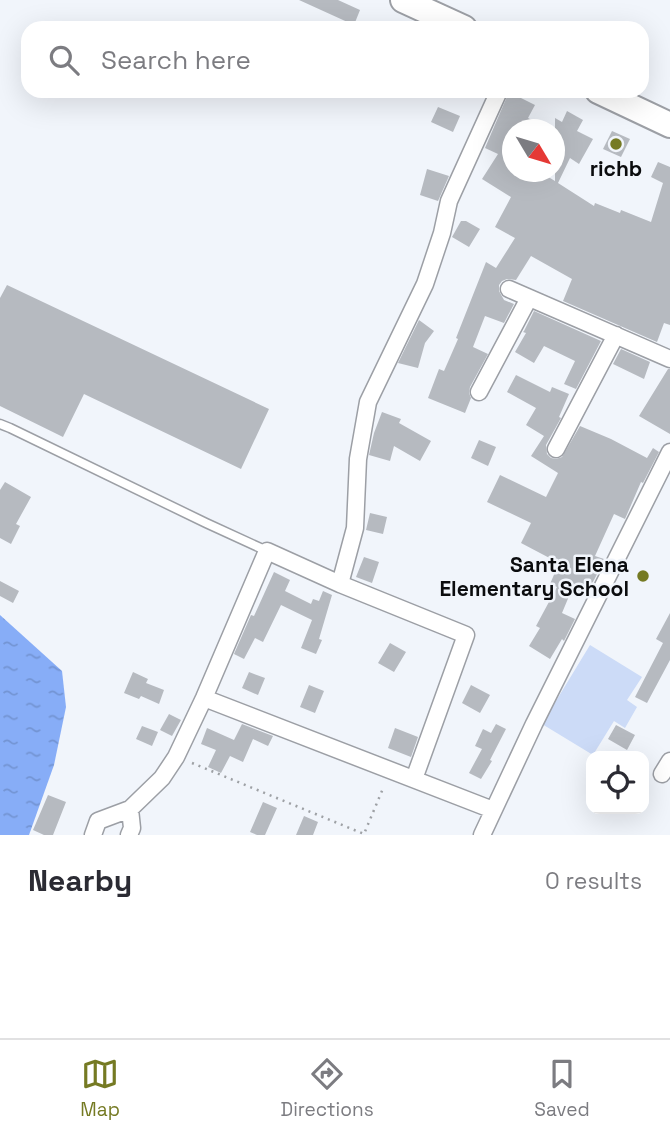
<!DOCTYPE html>
<style>
:root{--surface:#fff;--page:#f7f7f7;--text:#2b2b33;--muted:#7c7c81;--line:#e1e1e2;--accent:#757a23}
body{margin:0;font-family:"Space Grotesk",sans-serif;background:var(--page);color:var(--text)}
.controls{position:absolute;right:21px;bottom:21px;display:grid;overflow:hidden;border-radius:14px;box-shadow:0 7px 28px #0002}
.controls button{width:63px;height:63px;display:grid;place-items:center;padding:0;border:0;border-bottom:2px solid var(--line);background:var(--surface);color:var(--text);font:35px sans-serif}
.compass{position:absolute;left:502px;top:119px;width:63px;height:63px;border-radius:50%;background:var(--surface);box-shadow:0 7px 28px #0002;rotate:128deg}
.list{margin:0;padding:0;list-style:none}
h2{display:flex;justify-content:space-between;align-items:center;height:91px;margin:0;padding:0 28px;font-size:30px}
h2 small{font-size:23px;font-weight:400;color:var(--muted)}
.icon{flex:none;width:38px;height:38px;fill:none;stroke:currentColor;stroke-width:2;stroke-linecap:round;stroke-linejoin:round}
.map{position:relative;flex:none;width:670px;height:835px;overflow:hidden}
.search{position:absolute;background:var(--surface);box-shadow:0 7px 28px #0002;left:21px;right:21px;top:21px;height:77px;display:flex;align-items:center;gap:18px;box-sizing:border-box;padding:0 24px;border-radius:21px;color:var(--muted);font-size:26px}
.sheet{height:203px;background:var(--surface)}
nav{display:flex;justify-content:space-around;align-items:center;box-sizing:border-box;height:98px;border-top:2px solid var(--line);background:var(--surface);font-size:19px;color:var(--muted)}
nav a{display:grid;justify-items:center;gap:4px}
nav .on{color:var(--accent)}
.map>svg:first-child{display:block}
</style>
<div class="map">
<svg width="670" height="835" viewBox="0 0 670 835">
<defs>
<pattern id="water-ripples" width="26" height="14" patternUnits="userSpaceOnUse" patternTransform="scale(1.75)"><rect width="26" height="14" fill="#87adf7"/><path d="M2 4q2-2 4 0t4 0M15 11q2-2 4 0t4 0" fill="none" stroke="#7394d3"/></pattern>
</defs>
<rect width="100%" height="100%" fill="#f1f5fb"/>
<!-- grass -->
<path fill="#ccdbf7" d="M590,645L642,677L627,700L637,707L625,728L614,721L593,755L542,724Z"/>
<!-- water -->
<path fill="url(#water-ripples)" d="M0,615L62,671L66,707L54,765L29,835H0Z"/>
<!-- building -->
<path fill="#b6bac0" d="M299,0H338L360,10L354,25Z
M509,92L535,105L528,118L551,130H513V172H540L555,181V118L562,122L567,111L583,120L577,131L593,139L579,164L570,158L558,183L594,206L595,203L620,213L621,210L651,222L663,183L651,177L658,162L670,167V325L664,323L657,342L563,301L572,279L531,256L516,280L507,279L502,281L499,285V291L504,300L514,304L504,323L485,316L473,347L488,354L470,387L469,393L471,398L465,413L428,398L439,369L444,371L458,339L456,338L486,262L496,268L515,238L495,227L511,197L482,179L498,154L485,148Z
M438,107L460,116L453,132L431,122Z
M612,131L630,139L621,157L603,149Z
M427,169L449,176L438,201L420,195Z
M461,221H466L480,229L469,247L452,237Z
M7,285L269,409L241,469L84,394L63,437L0,406V298Z
M534,311L601,341L576,389L564,384L575,361L544,346L534,363L515,352L526,333L523,332L524,331Z
M419,320L434,331L425,343L418,368L398,363Z
M621,349L650,362L644,379L613,364Z
M668,369H670V434L639,416Z
M516,375L550,392L552,387L569,394L559,417L561,418L546,445L547,454L551,458L556,459L562,457L580,426L611,439L647,458L653,448L659,452L643,483L641,482L625,519L614,514L595,556L604,559V561L585,597L572,589L562,613L575,619L564,641L562,639L550,659L529,646L540,628L536,626L557,587L550,584L559,563L521,543L531,523L487,502L500,475L546,497L558,473L531,456L544,436L526,425L536,408L507,392Z
M382,412L401,419L399,423L431,441L420,461L394,446L390,461L369,455L374,433Z
M479,440L496,447L488,466L471,458Z
M5,482L31,497L16,524L20,526L11,544L0,538V490Z
M370,513L387,517L383,534L366,530Z
M364,557L379,562L372,583L356,577Z
M274,572L290,580L285,591L311,604L313,599L319,601L323,591L332,595L319,639L322,640L316,654L301,648L312,620L281,605L263,642L255,638L244,659L234,654L251,615L254,616Z
M0,581L19,591L13,603L0,596Z
M670,613V660L647,703L635,697L663,643L656,639Z
M390,643L406,652L394,672L378,663Z
M133,672L148,679L146,683L164,690L159,704L141,696L139,699L124,693Z
M249,672L265,678L258,695L242,688Z
M309,685L324,691L315,713L300,707Z
M471,685L490,695L480,713L462,703Z
M169,714L181,720L172,736L160,730Z
M242,724L273,736L268,746L253,739L243,762L230,756L221,773L208,767L216,750L201,744L207,728L234,740Z
M496,724L506,729L490,760L492,761L481,779L469,773L482,749L475,746L483,729L491,733Z
M616,725L635,735L627,750L608,739Z
M142,726L158,732L152,746L136,739Z
M395,728L418,737L411,757L388,748Z
M48,795L66,802L53,835H44L33,830Z
M263,802L277,808L265,835H257L250,832Z
M304,816L318,822L313,835H296Z"/>
<g fill="none" stroke-linecap="round" stroke-linejoin="round">
<!-- service casing -->
<g stroke="#9c9fa5" stroke-width="11">
<path id="service" d="M0,424L10,428L206,523L267,551"/>
</g>
<!-- minor casing -->
<g stroke="#9c9fa5" stroke-width="19">
<path id="minor" d="M509,289L670,359
M479,392L529,298
M556,449L616,335
M340,584L466,635L414,779
M204,698L493,810
M662,774L670,761
M93,835L98,821L130,809L162,778L176,757L204,698L267,551L340,584L355,528L358,459L368,402L425,284L442,233L449,201L499,91
M129,835L132,828L130,809
M482,835L534,724L670,452"/>
</g>
<!-- primary casing -->
<g stroke="#9c9fa5" stroke-width="28">
<path id="primary" d="M403,0L464,28
M598,91L670,125"/>
</g>
<!-- path -->
<path stroke="#9ea1a5" stroke-width="2.5" stroke-dasharray="2 5" stroke-linecap="butt" d="M192,763L364,834L384,786"/>
<!-- service -->
<use href="#service" stroke="#fff" stroke-width="8"/>
<!-- minor -->
<use href="#minor" stroke="#fff" stroke-width="16"/>
<!-- primary -->
<use href="#primary" stroke="#fff" stroke-width="24"/>
</g>
<!-- markers -->
<g fill="#757a23" stroke="#f1f5fb" stroke-width="2.5">
<circle cx="616" cy="144" r="7"/>
<circle cx="643" cy="576" r="7"/>
</g>
<g text-anchor="middle" dominant-baseline="central" stroke-width="5" stroke-linejoin="round" paint-order="stroke">
<!-- poi labels -->
<g font-size="21" font-weight="bold" fill="#0b0c0e" stroke="#f1f5fb">
<text x="616" y="168">richb</text>
<text x="629" y="564" text-anchor="end">Santa Elena<tspan x="629" dy="24">Elementary School</tspan></text>
</g>
</g>
</svg>
<div class="controls">
<button><svg class="icon" aria-label="locate" viewBox="0 0 24 24"><circle cx="12" cy="12" r="6"/><path d="M12 2v4M12 18v4M2 12h4M18 12h4"/></svg></button>
</div>
<svg class="compass" viewBox="-18 -18 36 36"><path d="M0-13l5 13h-10z" fill="#e53935"/><path d="M0 13l5-13h-10z" fill="#7c7c81"/></svg>
<div class="search"><svg class="icon" aria-label="search" viewBox="0 0 24 24"><circle cx="10" cy="10" r="6"/><path d="M15 15l6 6"/></svg>Search here</div>
</div>
<section class="sheet">
<h2>Nearby<small>0 results</small></h2>
<ul class="list">
</ul>
</section>
<nav>
<a class="on"><svg class="icon" aria-label="map" viewBox="0 0 24 24"><path d="M3 6l6-2 6 2 6-2v14l-6 2-6-2-6 2zM9 4v14M15 6v14"/></svg>Map</a>
<a><svg class="icon" aria-label="directions" viewBox="0 0 24 24"><path d="M12 3l9 9-9 9-9-9zM9 14v-3h6M13 9l2 2-2 2"/></svg>Directions</a>
<a><svg class="icon" aria-label="saved" viewBox="0 0 24 24"><path d="M7 4h10v16l-5-4-5 4z"/></svg>Saved</a>
</nav>
